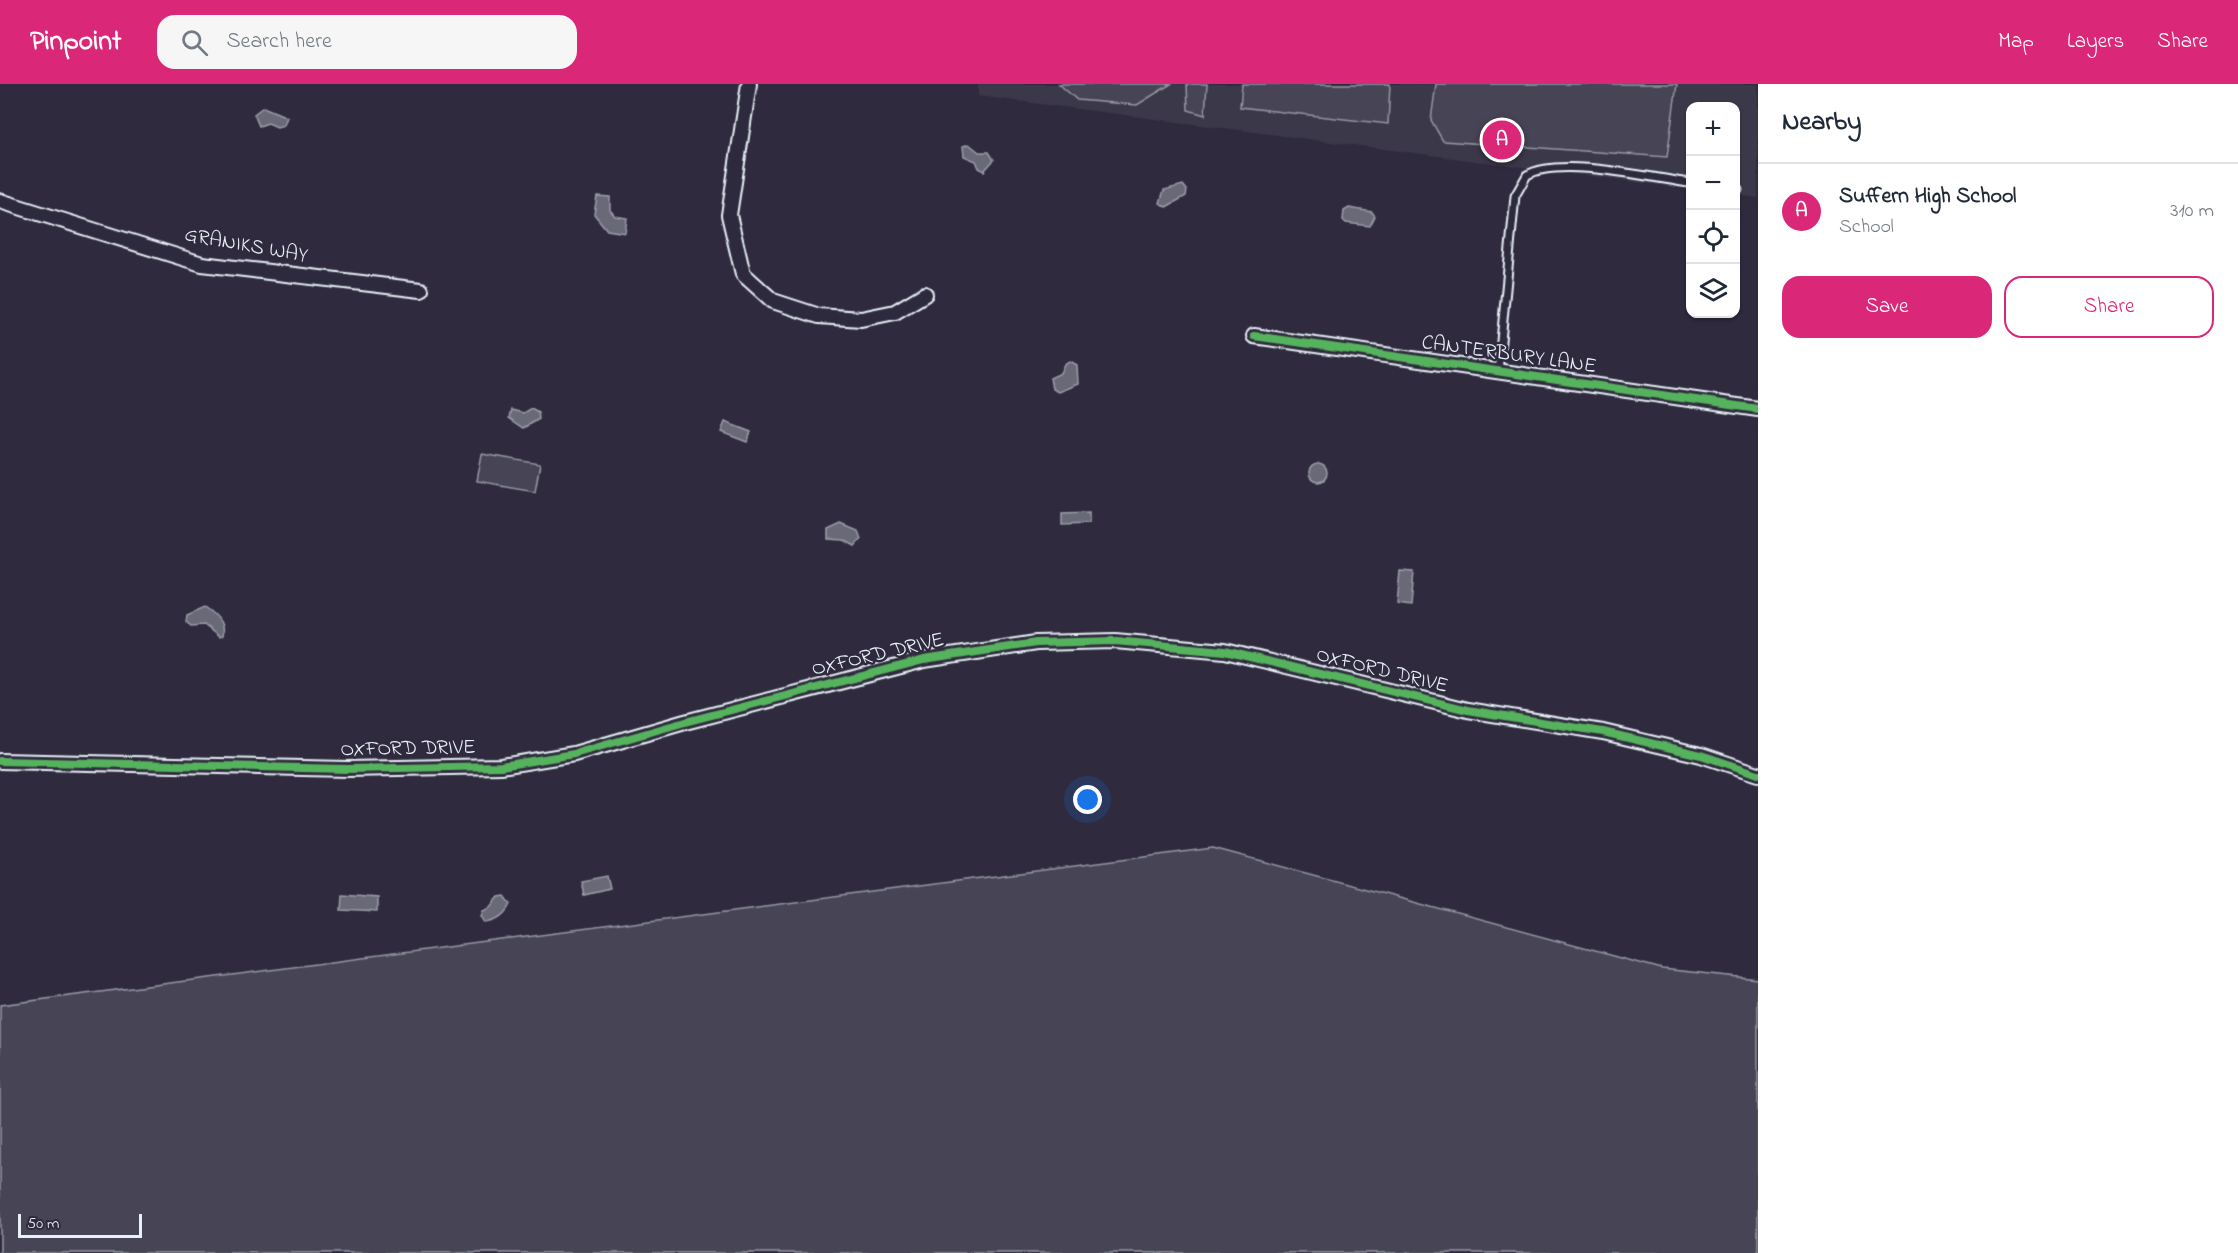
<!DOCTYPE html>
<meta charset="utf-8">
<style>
:root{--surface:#fff;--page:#f6f6f7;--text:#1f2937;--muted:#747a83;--line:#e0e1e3;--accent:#db2777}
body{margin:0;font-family:"Indie Flower",sans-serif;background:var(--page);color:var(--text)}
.controls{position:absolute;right:18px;top:18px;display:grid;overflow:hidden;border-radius:12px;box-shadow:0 2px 4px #0004}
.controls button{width:54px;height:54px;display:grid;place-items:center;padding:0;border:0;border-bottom:2px solid var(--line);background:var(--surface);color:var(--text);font:30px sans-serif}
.scale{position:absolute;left:18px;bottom:15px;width:124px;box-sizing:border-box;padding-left:6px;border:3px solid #e8f1f8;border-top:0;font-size:16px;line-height:21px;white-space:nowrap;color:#e8f1f8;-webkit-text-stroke:4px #2f2a3d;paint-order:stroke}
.you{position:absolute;left:1088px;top:716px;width:21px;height:21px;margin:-15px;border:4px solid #fff;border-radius:50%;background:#1a73e8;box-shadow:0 0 0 9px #1a73e833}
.badge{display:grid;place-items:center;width:39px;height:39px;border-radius:50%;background:var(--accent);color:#fff;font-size:20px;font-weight:700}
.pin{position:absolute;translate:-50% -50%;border:3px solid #fff;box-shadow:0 2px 6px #0006}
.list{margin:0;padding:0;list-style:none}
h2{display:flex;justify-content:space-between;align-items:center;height:78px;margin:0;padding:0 24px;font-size:26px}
h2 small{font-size:20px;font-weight:400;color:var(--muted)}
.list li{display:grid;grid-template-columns:39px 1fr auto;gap:18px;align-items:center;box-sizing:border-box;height:96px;padding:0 24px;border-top:2px solid var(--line)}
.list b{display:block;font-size:22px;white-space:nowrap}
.list p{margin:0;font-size:20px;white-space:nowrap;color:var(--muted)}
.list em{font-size:20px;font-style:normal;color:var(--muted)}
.actions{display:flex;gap:12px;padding:18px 24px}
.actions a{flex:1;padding:14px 0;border:2px solid var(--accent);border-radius:18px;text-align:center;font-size:21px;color:var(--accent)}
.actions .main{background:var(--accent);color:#fff}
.icon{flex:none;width:33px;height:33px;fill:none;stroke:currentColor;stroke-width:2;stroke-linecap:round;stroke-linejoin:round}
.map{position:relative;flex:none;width:1758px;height:1169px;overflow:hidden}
header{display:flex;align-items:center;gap:36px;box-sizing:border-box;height:84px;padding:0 30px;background:var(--accent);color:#fff}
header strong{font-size:28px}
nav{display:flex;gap:33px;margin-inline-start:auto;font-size:21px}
.search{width:420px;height:54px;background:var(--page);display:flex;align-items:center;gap:15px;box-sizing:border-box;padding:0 21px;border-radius:18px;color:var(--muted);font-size:22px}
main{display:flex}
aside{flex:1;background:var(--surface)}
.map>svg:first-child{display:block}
</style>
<header>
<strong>Pinpoint</strong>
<div class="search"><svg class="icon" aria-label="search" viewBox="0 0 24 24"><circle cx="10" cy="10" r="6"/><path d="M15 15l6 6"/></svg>Search here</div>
<nav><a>Map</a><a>Layers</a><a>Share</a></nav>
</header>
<main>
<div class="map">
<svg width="1758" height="1169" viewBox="0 0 1758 1169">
<rect width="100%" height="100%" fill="#2f2a3d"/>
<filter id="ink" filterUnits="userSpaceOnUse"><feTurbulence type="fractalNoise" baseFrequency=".0167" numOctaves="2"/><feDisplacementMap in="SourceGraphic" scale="12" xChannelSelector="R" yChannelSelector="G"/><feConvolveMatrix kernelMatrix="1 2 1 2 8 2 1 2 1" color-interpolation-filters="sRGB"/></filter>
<g filter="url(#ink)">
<!-- built -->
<path fill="#3b3749" d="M978,0H1758V114L1736,111V22H1690V105L978,12Z"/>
<!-- green -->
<path fill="#464455" stroke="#979aa6" stroke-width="1.5" d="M1059,0H1171L1137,21L1077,16Z
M1187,0H1207L1205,31L1188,26Z
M1242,0H1390L1388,40L1240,23Z
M1436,0H1677L1667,73L1443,57L1431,36Z
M482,370L540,380L535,407L477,397Z
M1213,764L1662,885L1758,895V1169H0V921Z"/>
<!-- water -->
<path fill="#696978" stroke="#9c9fab" stroke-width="1.5" d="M263,23L287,33L284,41L277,43L268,39L259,42L254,30Z
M969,60L979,68H989L994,76L984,87L979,84L976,77L964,72L963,62Z
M1183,101L1187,106L1186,112L1166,123L1160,119L1164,106Z
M597,112L610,113V126L615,132L627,134L625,149L607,146L594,130Z
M1349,124L1372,128L1375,132L1370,142L1346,139L1343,136L1344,127Z
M1070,277L1077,281L1078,300L1058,308L1052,305L1050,294L1061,289L1065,280Z
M531,324L538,328L539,335L524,344L509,334L511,326L523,329Z
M725,338L751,348L747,358L721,348Z
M1309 389a9 9 0 1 1 18 0a9 9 0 1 1-18 0Z
M1089,429V440L1062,441V430Z
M841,440L858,447L861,455L855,462L844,456L828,455V446Z
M1400,487L1414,488L1411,522L1397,520Z
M205,523C215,530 225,538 222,552L219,553L204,541L191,542L186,538L187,531Z
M607,792L610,805L584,811L581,797Z
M342,810L377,813V828L341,826Z
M505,812L511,820C507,830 498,837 486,838L482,831L484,826L491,823L499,813Z"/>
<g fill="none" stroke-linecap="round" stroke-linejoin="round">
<!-- lane casing -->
<g stroke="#e8f1f8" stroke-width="11">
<path id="lane" d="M1736,106H1738
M1498,288L1515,112L1527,91C1559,72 1652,94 1690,99"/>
</g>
<!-- street casing -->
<g stroke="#e8f1f8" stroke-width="18">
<path id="street" d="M749,0L729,131L743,190L773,217L819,232L861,235L895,228L925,210
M0,117L202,180L421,206
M1254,252L1758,325
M0,677L347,685L501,682L574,670L685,638L924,576L1036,559L1115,557L1225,567L1468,626L1603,648L1701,671L1758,690"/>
</g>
<!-- lane -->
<use href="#lane" stroke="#2f2a3d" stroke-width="7"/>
<!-- street -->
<use href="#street" stroke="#2f2a3d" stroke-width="14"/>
<!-- cycleway casing -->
<g stroke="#2f2a3d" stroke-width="11">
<path id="cycleway" d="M1254,252L1758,325
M0,677L347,685L501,682L574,670L685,638L924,576L1036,559L1115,557L1225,567L1468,626L1603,648L1701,671L1758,690"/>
</g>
<!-- cycleway -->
<use href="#cycleway" stroke="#56b35d" stroke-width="8"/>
</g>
</g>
<g text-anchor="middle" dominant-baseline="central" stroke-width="5" stroke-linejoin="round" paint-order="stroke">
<!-- street labels -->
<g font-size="21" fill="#e8f1f8" stroke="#2f2a3d">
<text transform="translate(246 162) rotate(10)">GRANIKS WAY</text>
<text transform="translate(1509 271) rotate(8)">CANTERBURY LANE</text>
<text transform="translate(878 571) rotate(-13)">OXFORD DRIVE</text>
<text transform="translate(1382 587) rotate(14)">OXFORD DRIVE</text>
<text transform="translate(408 665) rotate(-1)">OXFORD DRIVE</text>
</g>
</g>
</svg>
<div class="controls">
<button>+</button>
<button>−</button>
<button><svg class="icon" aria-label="locate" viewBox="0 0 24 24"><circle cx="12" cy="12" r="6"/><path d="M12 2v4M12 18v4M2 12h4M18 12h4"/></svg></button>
<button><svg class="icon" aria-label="layers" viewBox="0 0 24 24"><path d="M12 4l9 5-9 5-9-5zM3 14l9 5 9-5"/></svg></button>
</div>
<div class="scale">50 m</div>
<div class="you"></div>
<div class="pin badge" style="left:1502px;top:56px">A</div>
</div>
<aside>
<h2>Nearby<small></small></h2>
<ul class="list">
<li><span class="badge">A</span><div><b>Suffern High School</b><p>School</p></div><em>310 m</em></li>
</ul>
<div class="actions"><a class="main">Save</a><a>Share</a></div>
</aside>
</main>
